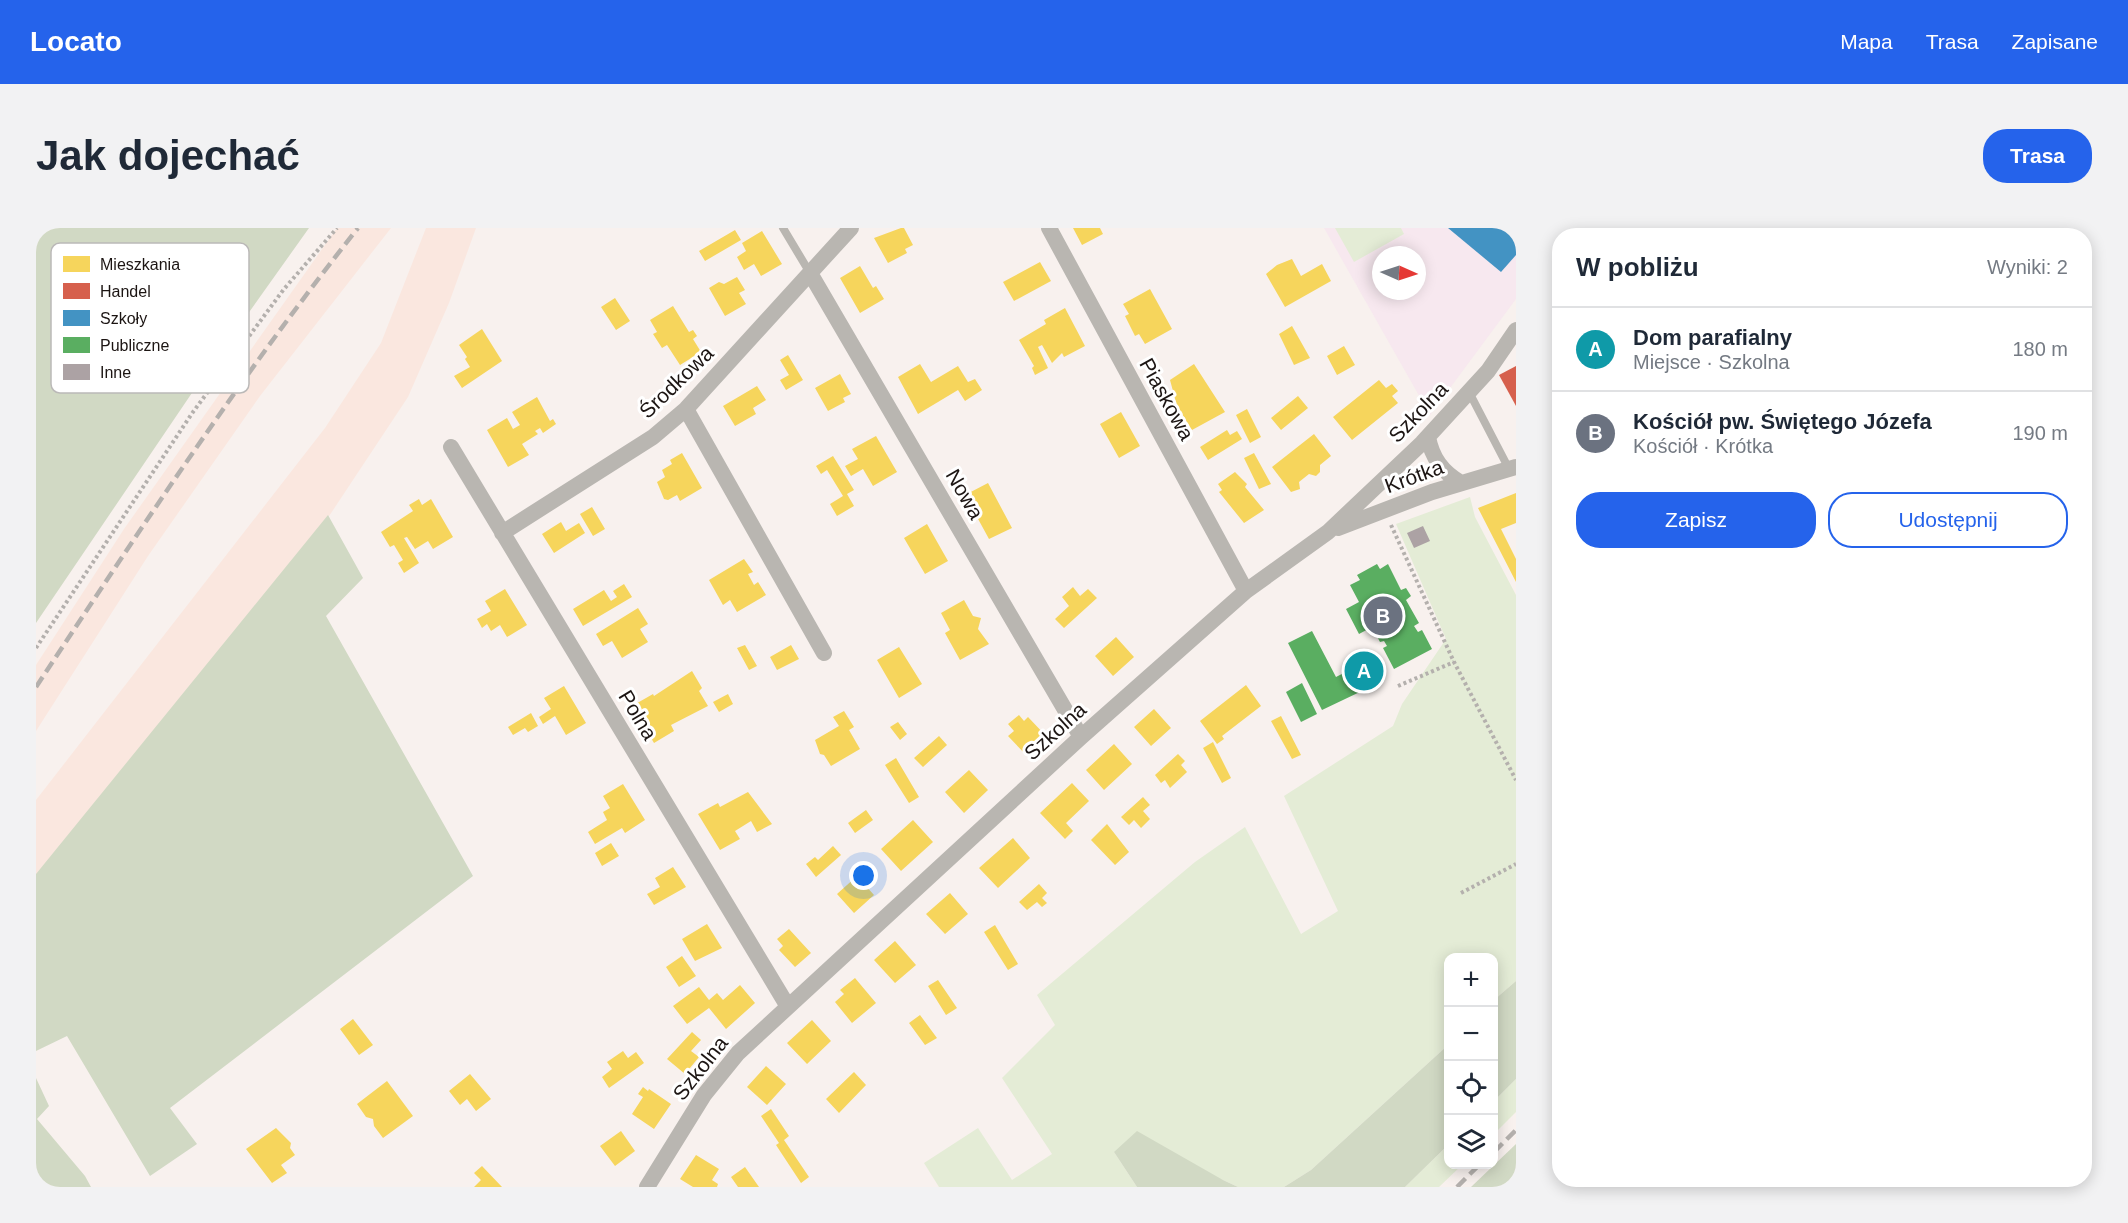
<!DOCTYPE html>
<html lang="pl">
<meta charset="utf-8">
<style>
:root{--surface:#fff;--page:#f2f2f3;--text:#1f2937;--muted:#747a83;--line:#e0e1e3;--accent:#2563eb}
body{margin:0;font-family:Helvetica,sans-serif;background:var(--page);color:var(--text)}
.controls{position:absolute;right:18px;bottom:18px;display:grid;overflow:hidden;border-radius:12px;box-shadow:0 3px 15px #0003}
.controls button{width:54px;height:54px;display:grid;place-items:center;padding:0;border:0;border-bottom:2px solid var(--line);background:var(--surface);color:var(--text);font:30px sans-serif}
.compass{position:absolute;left:1336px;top:18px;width:54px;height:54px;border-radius:50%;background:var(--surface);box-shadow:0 3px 15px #0003;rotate:93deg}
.you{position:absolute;left:828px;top:648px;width:21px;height:21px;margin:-15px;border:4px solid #fff;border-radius:50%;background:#1a73e8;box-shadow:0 0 0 9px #1a73e833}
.badge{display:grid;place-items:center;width:39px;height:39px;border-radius:50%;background:var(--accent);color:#fff;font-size:20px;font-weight:700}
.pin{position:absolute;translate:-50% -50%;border:3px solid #fff;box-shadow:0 2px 6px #0006}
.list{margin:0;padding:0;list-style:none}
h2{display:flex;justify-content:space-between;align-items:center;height:78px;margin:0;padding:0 24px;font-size:26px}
h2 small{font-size:20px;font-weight:400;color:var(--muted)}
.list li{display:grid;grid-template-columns:39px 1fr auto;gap:18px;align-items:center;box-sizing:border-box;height:84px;padding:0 24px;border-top:2px solid var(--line)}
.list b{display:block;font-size:22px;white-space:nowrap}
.list p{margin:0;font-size:20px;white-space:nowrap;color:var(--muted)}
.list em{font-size:20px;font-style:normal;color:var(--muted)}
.actions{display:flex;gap:12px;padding:18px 24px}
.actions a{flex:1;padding:14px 0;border:2px solid var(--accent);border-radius:24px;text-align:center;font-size:21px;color:var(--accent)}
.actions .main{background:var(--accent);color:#fff}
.icon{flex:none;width:33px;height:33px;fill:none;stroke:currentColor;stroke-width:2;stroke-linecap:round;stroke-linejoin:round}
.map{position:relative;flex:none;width:1480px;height:959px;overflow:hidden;border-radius:24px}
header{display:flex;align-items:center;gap:36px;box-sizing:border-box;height:84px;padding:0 30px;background:var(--accent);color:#fff}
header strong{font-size:28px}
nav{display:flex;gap:33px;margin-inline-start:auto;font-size:21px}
.intro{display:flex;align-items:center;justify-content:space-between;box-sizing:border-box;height:144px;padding:0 36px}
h1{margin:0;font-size:42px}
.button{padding:15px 27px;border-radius:24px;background:var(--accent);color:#fff;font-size:21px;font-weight:700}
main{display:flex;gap:36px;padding:0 36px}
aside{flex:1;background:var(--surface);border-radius:24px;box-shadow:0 3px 15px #0003}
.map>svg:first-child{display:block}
</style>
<header>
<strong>Locato</strong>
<nav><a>Mapa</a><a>Trasa</a><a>Zapisane</a></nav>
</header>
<div class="intro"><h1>Jak dojechać</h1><a class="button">Trasa</a></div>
<main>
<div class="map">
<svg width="1480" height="959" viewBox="0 0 1480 959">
<rect width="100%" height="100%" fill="#f8f1ee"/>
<!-- built -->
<path fill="#fae7df" d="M301,0H355L224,168L112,328L0,503V437L88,301Z
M390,0H440L413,75L372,169L256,344L0,658V572L289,200L345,115Z"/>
<!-- education -->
<path fill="#f7e8ef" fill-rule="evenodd" d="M1288,0H1480V71L1394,187ZM1345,27H1381V63H1345Z"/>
<!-- green -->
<path fill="#e4ecd6" d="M1299,0H1365L1368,6L1318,34Z
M1434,269L1439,289L1480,367V753L1458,772V730H1412V817L1275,942L1248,959H1202L1187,952L1078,924L1101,959H903L888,935L942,900L976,952L1016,926L966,850L1019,797L1001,767L1159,634L1209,599L1265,706L1302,683L1248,568L1357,498L1366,476L1410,411L1360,296Z
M1480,851V884L1458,906V873Z
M1412,917V936L1426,937L1403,959H1369Z"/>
<!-- forest -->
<path fill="#d1d9c4" d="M0,0H273L162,156L0,395Z
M292,287L327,350L290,388L437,648L134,880L161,916L114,948L31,808L0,823V646Z
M1480,753V851L1458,873V772Z
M1412,817V917L1369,959H1248L1275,942Z
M0,850L13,878L1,891L49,948L55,959H0Z
M1101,903L1187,952L1202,959H1101L1078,924Z
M1480,916V959H1435Z"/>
<!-- homes -->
<path fill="#f6d55c" d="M865,0H868L877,17L869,21L871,25L852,35L838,10Z
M1037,0H1064L1067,6L1046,17Z
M699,2L705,12L669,33L663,23Z
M726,3L746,36L725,48L718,36L708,42L701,29L710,23L706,15Z
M1256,31L1265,48L1286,36L1295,53L1249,79L1230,46L1241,37Z
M1004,34L1015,53L978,73L967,54Z
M824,38L837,60L840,58L848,71L824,85L804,50Z
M701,49L709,62L703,65L710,76L689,88L673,60L683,54L688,56Z
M1114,61L1136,101L1109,116L1103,106L1099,108L1089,88L1093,86L1087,76Z
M579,70L594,93L580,102L565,79Z
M637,78L653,104L657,102L661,108L657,111L665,124L644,137L631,117L626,120L617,106L621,104L614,92Z
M1029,80L1049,118L1028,129L1026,125L1016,135L1006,117L1002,119L1012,140L999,147L996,140L998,138L983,112L1010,96L1008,92Z
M1256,98L1274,130L1258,137L1243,106Z
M446,101L466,133L426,160L418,148L434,139L429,131L431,129L423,117Z
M1308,118L1319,137L1301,147L1291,128Z
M752,127L767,152L750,162L744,152L753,147L744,132Z
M884,136L895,154L922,138L932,154L939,151L946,162L929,173L922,162L882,186L862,149Z
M1158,136L1189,184L1156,202L1141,178L1134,152Z
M804,146L815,166L807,170L809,174L792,183L779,160Z
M1343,152L1350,160L1356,156L1362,163L1356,168L1362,175L1316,212L1297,189Z
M721,158L730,172L717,180L720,186L699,198L687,178Z
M1262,168L1272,180L1245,202L1235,190Z
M501,169L514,193L517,191L520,196L507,205L504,200L499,203L502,206L486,216L493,227L472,239L451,202L471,190L477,201L484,197L476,184Z
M1211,181L1225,209L1214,215L1200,187Z
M1085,184L1104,218L1083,230L1064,196Z
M1191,202L1194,207L1201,203L1206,211L1172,232L1164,219Z
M1278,206L1295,228L1284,237V244L1280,248L1273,246L1263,254L1264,261L1255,264L1236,239Z
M840,208L861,244L837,258L827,241L815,248L809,238L822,231L816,221Z
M646,225L666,260L644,273L641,267L632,272L628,271L621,254L629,249L626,242L636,236L634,232Z
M1218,225L1235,256L1223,261L1208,230Z
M797,228L818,262L811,266L818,278L801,288L794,276L807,268L791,242L785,246L780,238Z
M1199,244L1211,256L1209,259L1228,282L1208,295L1183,264L1186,262L1182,256Z
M952,255L976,300L953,311L929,267Z
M1480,265V295L1465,301L1480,331V354L1442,280Z
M383,271L386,277L395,271L417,309L397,321L392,313L379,321L371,309L368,310L383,335L368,345L362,335L367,332L358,317L354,319L345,304L377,283L373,277Z
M556,279L569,301L557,308L544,286Z
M525,294L530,303L543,295L549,305L518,325L506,306Z
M891,296L912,333L889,346L868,310Z
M708,331L717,344L712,346L718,357L722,354L730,367L701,384L694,372L687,377L673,352Z
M588,356L596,369L547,398L537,381L568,362L575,373L581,369L577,363Z
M1037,359L1044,368L1052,361L1061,370L1028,400L1019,391L1033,378L1026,369Z
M469,361L491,397L471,409L464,397L455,403L451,396L446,400L441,391L455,383L449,373Z
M928,372L937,388L945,390L942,401L953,416L924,432L909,405L914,402L905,385Z
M602,380L612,396L604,401L612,414L586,430L576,413L567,418L560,406Z
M1080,409L1098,429L1077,448L1059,428Z
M709,417L721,438L713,442L701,420Z
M755,417L763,431L741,442L734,429Z
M863,419L886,456L863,470L841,432Z
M656,443L666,460L663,463L672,478L635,497L638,503L618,515L596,478L617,466L618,468Z
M1210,457L1225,478L1186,508L1188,511L1181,516L1164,493Z
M528,458L550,495L530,507L519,488L507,496L503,489L515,481L508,470Z
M692,466L697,476L683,484L677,474Z
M1118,481L1135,500L1115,518L1098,499Z
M808,483L818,499L813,502L824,521L795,538L788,527L784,526L779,512L803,498L797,489Z
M495,485L502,498L492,504L489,500L477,507L472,499Z
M983,487L988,493L992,489L1011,509L991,528L972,508L978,503L972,496Z
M1245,488L1265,527L1256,531L1235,493Z
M862,494L871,506L864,512L854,499Z
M903,508L911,517L887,539L878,530Z
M1177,514L1195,550L1186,555L1167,520Z
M1078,516L1096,536L1068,562L1050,542Z
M1142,526L1149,533L1145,537L1151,544L1134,560L1129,552L1125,555L1119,547Z
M860,530L883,569L873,575L849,537Z
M933,542L952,562L928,585L909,564Z
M1036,555L1053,573L1030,595L1037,603L1029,611L1004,585Z
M587,556L609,592L589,605L586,600L559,616L552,604L571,592L567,584L574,580L567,568Z
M712,564L736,596L721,604L715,593L699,603L704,611L684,622L662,586L682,575L684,579Z
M1107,569L1114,577L1107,583L1114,591L1105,600L1098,592L1093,597L1085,589Z
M830,582L837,592L819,605L812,595Z
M877,592L897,614L865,643L845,621Z
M1071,596L1093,624L1079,637L1055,612Z
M977,610L994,630L962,660L943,640Z
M575,615L583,628L566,638L559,625Z
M797,618L805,627L780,649L770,636L779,629L782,632Z
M637,639L650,659L618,677L611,666L624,659L619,650Z
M821,648L838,667L818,685L801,666Z
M1003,656L1011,665L1006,670L1011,675L1006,679L1001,674L991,682L983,674Z
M914,665L932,686L909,706L890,686Z
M671,696L686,720L659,733L646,711Z
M959,697L982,736L972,742L948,704Z
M753,701L775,725L759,739L743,722L747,718L741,711Z
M859,713L880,737L859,755L838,732Z
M646,728L660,748L643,759L630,739Z
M819,750L840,775L816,795L799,774L808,766L804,762Z
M902,752L921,780L910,787L892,758Z
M704,757L719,775L690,801L673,780L651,796L637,778L663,759L673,772L681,765L687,772Z
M884,787L901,810L889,817L873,795Z
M317,791L337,817L323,827L304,801Z
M776,792L795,813L771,836L751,815Z
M656,804L665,812L655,823L663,829L649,846L631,831Z
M587,823L592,830L600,824L608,835L573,860L566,849L576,841L571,834Z
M730,838L750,856L731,877L711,859Z
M818,844L830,857L803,885L790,871Z
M434,846L455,871L440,883L431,871L424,877L413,863Z
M351,853L377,888L347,910L338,898L337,891L330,889L321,876Z
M607,859L612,863L613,861L635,876L618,901L596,886L607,869L602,866Z
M735,881L753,908L748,912L773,949L765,955L740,917L743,915L725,888Z
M240,900L255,915L254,920L259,927L245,937L251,945L236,955L210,921Z
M585,903L599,923L579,938L564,918Z
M660,927L683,941L676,952L682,956L681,959H657L644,951Z
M446,938L466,959H438L445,952L438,945Z
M709,939L723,959H702L695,949Z"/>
<!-- shops -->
<path fill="#d6604d" d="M1480,138V178L1463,147Z"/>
<!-- schools -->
<path fill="#4393c3" d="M1412,0H1480V27L1465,44Z"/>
<!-- public -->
<path fill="#5aae61" d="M1341,336L1344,341L1352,336L1365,362L1370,360L1375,368L1370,372L1383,395L1378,398L1382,404L1386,402L1396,421L1358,441L1347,420L1351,418L1348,413L1344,414L1336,399L1323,406L1310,381L1323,374L1314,357L1324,352L1321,347Z
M1276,403L1300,449L1325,436L1321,430L1334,423L1349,452L1286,482L1252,415Z
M1266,455L1281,486L1265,494L1250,464Z"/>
<!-- building -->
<path fill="#aca2a4" d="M1387,298L1394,313L1378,320L1371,305Z"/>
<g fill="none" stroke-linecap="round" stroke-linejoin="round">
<!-- path -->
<path stroke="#b4b0ad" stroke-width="4" stroke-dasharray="3 3" stroke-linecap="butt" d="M1355,297L1418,434L1480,552
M0,420L157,184L248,61L301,0
M1362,458L1418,434
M1425,665L1480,636"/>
<!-- lane -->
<path stroke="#b9b6b1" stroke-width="8" d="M747,0L774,45
M1433,164L1473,241"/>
<!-- street -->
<path stroke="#b9b6b1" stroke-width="16" d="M1013,0L1210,363
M774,45L1045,509
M650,181L788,425
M1392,209C1396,230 1406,244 1425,255
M415,219L751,777
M1302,300L1396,264L1480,239
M466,305L617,209L650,181L815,0
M611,959L668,867L702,825L1045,509L1210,363L1292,304L1386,215L1452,143L1480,102"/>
<!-- rail -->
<path stroke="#b4b0ad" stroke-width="4.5" stroke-dasharray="12 6" stroke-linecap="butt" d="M0,459C103,303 206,146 322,0
M1458,924L1480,902
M1421,959L1444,936"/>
</g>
<g text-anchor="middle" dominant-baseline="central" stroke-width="6" stroke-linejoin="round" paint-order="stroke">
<!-- street labels -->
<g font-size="21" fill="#1c1513" stroke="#fff">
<text transform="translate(640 154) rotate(-44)">Środkowa</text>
<text transform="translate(1131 171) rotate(61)">Piaskowa</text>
<text transform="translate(1382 184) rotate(-46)">Szkolna</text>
<text transform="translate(1378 248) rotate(-20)">Krótka</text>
<text transform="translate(929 266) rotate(60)">Nowa</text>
<text transform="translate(602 487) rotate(59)">Polna</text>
<text transform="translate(1019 503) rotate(-42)">Szkolna</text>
<text transform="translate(664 840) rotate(-52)">Szkolna</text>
</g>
</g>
<!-- legend -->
<rect x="15" y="15" width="198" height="150" rx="9" fill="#fff" stroke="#bbb9b8" stroke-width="1.5"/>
<rect x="27" y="28" width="27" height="16" fill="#f6d55c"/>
<rect x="27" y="55" width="27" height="16" fill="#d6604d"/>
<rect x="27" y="82" width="27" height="16" fill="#4393c3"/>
<rect x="27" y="109" width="27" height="16" fill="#5aae61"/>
<rect x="27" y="136" width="27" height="16" fill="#aca2a4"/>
<g font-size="16" fill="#1c1513">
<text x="64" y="42">Mieszkania</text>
<text x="64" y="69">Handel</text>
<text x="64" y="96">Szkoły</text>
<text x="64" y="123">Publiczne</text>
<text x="64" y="150">Inne</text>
</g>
</svg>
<div class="controls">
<button>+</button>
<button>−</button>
<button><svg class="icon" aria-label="locate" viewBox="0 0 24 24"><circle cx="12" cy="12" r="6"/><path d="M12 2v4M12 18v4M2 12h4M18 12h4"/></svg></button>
<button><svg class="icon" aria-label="layers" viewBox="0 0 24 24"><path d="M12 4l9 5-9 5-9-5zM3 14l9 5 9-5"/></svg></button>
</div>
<svg class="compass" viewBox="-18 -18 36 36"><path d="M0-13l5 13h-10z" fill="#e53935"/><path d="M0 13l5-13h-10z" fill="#747a83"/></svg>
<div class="you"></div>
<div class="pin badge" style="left:1328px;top:443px;background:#0f9aa8">A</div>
<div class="pin badge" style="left:1347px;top:388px;background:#6b7280">B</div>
</div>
<aside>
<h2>W pobliżu<small>Wyniki: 2</small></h2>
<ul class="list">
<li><span class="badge" style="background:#0f9aa8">A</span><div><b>Dom parafialny</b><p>Miejsce · Szkolna</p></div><em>180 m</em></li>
<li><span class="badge" style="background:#6b7280">B</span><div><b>Kościół pw. Świętego Józefa</b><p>Kościół · Krótka</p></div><em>190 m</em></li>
</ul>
<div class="actions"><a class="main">Zapisz</a><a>Udostępnij</a></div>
</aside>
</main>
